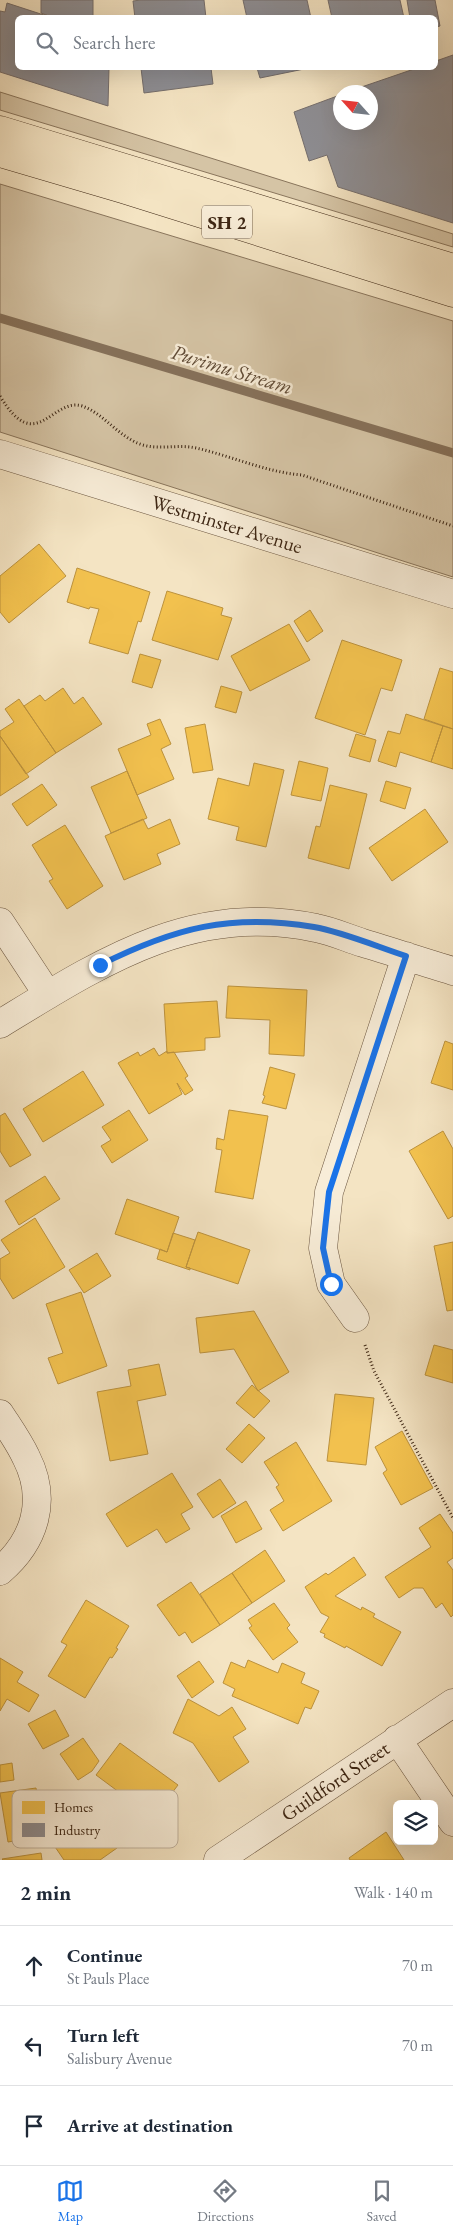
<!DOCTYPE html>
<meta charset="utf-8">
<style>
:root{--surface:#fff;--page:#f2f2f3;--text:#1f2937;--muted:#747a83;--line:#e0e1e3;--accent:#1a73e8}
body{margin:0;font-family:"EB Garamond",serif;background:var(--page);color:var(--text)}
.controls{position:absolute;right:15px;bottom:15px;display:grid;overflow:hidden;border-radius:8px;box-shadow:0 5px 20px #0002}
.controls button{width:45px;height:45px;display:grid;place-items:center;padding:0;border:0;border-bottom:1px solid var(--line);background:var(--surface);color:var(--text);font:25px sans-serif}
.compass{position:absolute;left:333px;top:85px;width:45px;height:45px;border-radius:50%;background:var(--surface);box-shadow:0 5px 20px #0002;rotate:297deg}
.stop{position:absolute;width:15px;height:15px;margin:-11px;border:4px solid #1a73e8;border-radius:50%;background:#fff}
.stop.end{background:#1a73e8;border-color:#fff;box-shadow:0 1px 5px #0008}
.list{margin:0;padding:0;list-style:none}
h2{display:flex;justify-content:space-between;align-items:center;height:65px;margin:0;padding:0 20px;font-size:21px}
h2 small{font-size:16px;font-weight:400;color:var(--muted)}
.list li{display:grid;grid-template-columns:32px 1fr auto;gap:15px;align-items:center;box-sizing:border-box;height:80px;padding:0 20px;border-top:1px solid var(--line)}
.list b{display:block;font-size:19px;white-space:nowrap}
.list p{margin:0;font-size:16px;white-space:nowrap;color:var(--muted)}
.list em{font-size:16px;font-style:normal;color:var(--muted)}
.icon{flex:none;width:28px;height:28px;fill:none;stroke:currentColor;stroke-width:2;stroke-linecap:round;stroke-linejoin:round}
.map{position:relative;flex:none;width:453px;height:1860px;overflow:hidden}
.search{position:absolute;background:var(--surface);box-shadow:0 5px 20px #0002;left:15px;right:15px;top:15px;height:55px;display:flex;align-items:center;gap:12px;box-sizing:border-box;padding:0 18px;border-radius:8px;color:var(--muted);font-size:19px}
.sheet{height:305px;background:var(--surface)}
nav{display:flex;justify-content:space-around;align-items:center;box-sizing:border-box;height:70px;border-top:1px solid var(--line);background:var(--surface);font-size:14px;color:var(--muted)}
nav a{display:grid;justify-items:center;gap:2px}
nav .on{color:var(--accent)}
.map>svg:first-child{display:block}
</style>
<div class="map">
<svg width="453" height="1860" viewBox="0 0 453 1860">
<rect width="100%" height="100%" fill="#f4e4c3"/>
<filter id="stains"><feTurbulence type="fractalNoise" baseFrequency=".004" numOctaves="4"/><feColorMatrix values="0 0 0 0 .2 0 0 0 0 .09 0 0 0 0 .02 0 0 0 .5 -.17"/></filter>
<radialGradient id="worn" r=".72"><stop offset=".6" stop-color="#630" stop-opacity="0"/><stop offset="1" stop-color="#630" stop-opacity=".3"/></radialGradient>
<!-- green -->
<path fill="#d5c4a5" stroke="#89755c" d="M0,92L453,234V247L0,110Z
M0,184L453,321V577L0,432Z"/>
<!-- homes -->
<path fill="#f2c14e" stroke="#bc923d" d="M39,544L66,576L9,623L0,612V576Z
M77,568L150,592L141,622L138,621L128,654L89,643L99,609L90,607L89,609L67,602Z
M167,591L223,608L221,615L232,618L218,660L152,640Z
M310,610L323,631L307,642L294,621Z
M289,624L310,660L250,691L231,656Z
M342,640L402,660L392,691L381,688L365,735L315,718Z
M140,654L161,660L152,688L132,682Z
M440,668L453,672V729L424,719Z
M221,686L242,692L236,713L215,707Z
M63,688L74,704L83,697L102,724L56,753L24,706L40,695L45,701Z
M19,699L56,753L26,774L0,736V731L14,722L5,709Z
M406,714L443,726L431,762L400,752L396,767L378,761L388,731L400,734Z
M160,719L171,744L161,749L174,779L137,795L118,749L151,735L147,724Z
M205,724L213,770L193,773L185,728Z
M443,726L453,729V769L431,762Z
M356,734L376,740L370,762L349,756Z
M0,736L29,777L0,796Z
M299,761L328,768L321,801L291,795Z
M254,763L284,770L266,847L236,840L239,827L208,819L218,778L249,786Z
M127,771L147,818L111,833L91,787Z
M386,781L411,788L405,809L380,801Z
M42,784L57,805L27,826L12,804Z
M330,785L367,794L349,869L308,858L316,826L320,827Z
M425,809L448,842L392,881L369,848Z
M143,819L148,829L170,819L180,844L157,854L161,864L124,880L105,836Z
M65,825L103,886L67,909L49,881L53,879L32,845Z
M228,986L307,990L304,1056L269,1054L270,1020L226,1018Z
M217,1001L220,1037L205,1038V1050L167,1053L164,1004Z
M445,1041L453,1044V1090L431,1083Z
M154,1048L159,1056L167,1051V1053L174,1052L188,1076L185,1078L193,1090L185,1095L177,1083L182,1094L149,1114L118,1063L138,1052L140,1056Z
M270,1067L295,1074L286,1109L262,1103L265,1096L263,1095Z
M83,1071L104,1105L43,1142L23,1109Z
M129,1110L148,1140L112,1163L101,1146L111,1140L102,1127Z
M229,1110L268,1116L253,1199L215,1192L222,1150L216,1149L217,1138L224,1140Z
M5,1113L31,1155L10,1167L0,1151V1116Z
M443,1131L453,1149V1216L448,1219L409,1151Z
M45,1176L60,1199L19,1225L5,1201Z
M127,1199L179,1217L167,1252L115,1234Z
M35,1218L65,1267L13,1299L0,1278V1259L10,1253L1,1240Z
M198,1232L250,1250L238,1284L186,1267Z
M173,1233L195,1240L186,1267L190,1268V1270L157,1259L160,1249L167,1252Z
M453,1242V1310L447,1311L434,1246Z
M97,1253L111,1276L84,1293L69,1270Z
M81,1292L107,1366L58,1384L48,1358L63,1353L46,1304Z
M254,1311L289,1372L258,1391L234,1349L200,1353L196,1318Z
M434,1345L453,1350V1383L425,1375Z
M159,1364L166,1395L137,1401L148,1454L110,1461L97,1392L131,1386L128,1370Z
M252,1385L270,1401L254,1418L236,1403Z
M335,1394L374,1398L366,1465L327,1461Z
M249,1424L265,1438L242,1463L226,1449Z
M402,1431L433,1488L401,1505L383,1473L387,1470L375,1447Z
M296,1442L332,1501L283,1531L270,1510L284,1501L276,1487L279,1485L264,1462Z
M172,1473L193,1507L181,1514L190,1529L166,1543L157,1529L127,1547L106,1514Z
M220,1479L236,1503L213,1518L197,1494Z
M246,1501L262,1529L236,1543L221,1516Z
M440,1514L453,1533V1558L447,1562L453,1570V1615L451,1617L442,1603L436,1608L423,1588H414L399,1598L385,1577L431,1547L419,1528Z
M265,1550L285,1581L252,1603L232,1573Z
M354,1557L366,1575L335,1596L361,1610L362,1607L375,1614L373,1617L401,1632L382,1666L346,1646L345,1648L324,1637L325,1634L320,1632L329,1617L321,1613L305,1587L326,1573L328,1575Z
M232,1573L252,1603L220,1625L200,1594Z
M191,1582L220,1625L192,1643L185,1632L179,1636L157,1605Z
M86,1600L129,1626L116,1648L118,1649L112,1658L110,1657L85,1698L48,1676L67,1645L61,1642Z
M274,1603L290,1625L287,1628L298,1642L273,1660L249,1628L252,1626L248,1620Z
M0,1658L23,1672L17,1682L39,1695L29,1712L7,1699L0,1711Z
M248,1660L278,1673L282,1663L305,1673L301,1683L319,1691L311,1709L305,1707L298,1724L232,1696L235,1689L223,1683L231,1662L245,1668Z
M199,1661L214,1682L192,1698L177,1676Z
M188,1699L219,1716L232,1707L246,1729L233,1737L249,1762L219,1782L193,1743L173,1733Z
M55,1710L69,1736L43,1749L28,1724Z
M83,1738L99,1761L92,1771L78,1780L60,1754Z
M120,1743L178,1785L153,1818L151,1816L140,1831L120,1816L131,1801L96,1775Z
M12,1763L14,1780L0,1782V1765Z
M36,1788L39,1806L51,1805L55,1830L51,1835L8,1842L0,1793Z
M78,1815L88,1830L100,1823L117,1848L100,1860H64L51,1841L50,1833Z
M386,1832L404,1860H350L349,1858Z
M41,1853L42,1860H3L2,1859Z"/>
<!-- industry -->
<path fill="#8d8d92" stroke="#756e6c" d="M41,0H93V18H54L41,13Z
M141,0H204L206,18H135L133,1Z
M243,0H307L311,18H247Z
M328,0H400L404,18H332Z
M407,0H435L440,26L436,27V18H410Z
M7,3L53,18H18V68H109L108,106L0,72V11L5,12Z
M453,55V223L338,187L327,155L309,161L294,112L340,95V122H370V92H347L417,68H436V61Z
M141,68H211L213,84L144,93Z
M257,68H309L260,78Z"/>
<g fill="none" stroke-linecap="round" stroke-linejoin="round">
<!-- stream -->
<path stroke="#86715a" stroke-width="9" d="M0,318L453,453"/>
<!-- minor casing -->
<g stroke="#6b5640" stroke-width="29">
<path id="minor" d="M0,454L453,594
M0,922L48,995
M0,1024C100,963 193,901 316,928C332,931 347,938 363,943C393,952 423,962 453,971
M355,1318L331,1284L323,1248L329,1192L406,956
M0,1414C9,1428 19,1442 26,1457C48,1500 35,1541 0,1571
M397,1739L453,1822
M218,1860L453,1703"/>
</g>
<!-- highway casing -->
<g stroke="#3d2614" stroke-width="29">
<path id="highway" d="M0,130L453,268
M0,153L123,189L453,293"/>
</g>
<!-- path -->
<path stroke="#3d2614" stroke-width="3" stroke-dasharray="1 2.5" stroke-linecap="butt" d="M0,396C36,457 52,397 82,406C105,414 119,438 143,445C160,450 178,444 196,448C232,456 265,472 302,475L453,526
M365,1345L374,1371L453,1518"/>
<!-- minor -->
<use href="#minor" stroke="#f8edd8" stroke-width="28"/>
<!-- highway -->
<use href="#highway" stroke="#f4e4c3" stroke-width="28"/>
</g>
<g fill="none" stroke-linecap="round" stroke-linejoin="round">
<!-- route -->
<path stroke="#1a73e8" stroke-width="6" d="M100,965C174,928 231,913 314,927C343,932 378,947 406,956L329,1192L323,1248L331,1284"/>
</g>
<g text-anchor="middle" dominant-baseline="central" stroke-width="5" stroke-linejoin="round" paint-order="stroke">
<!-- shield labels -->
<rect fill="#f8edd8" stroke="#75624f" stroke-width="1" x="202" y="205.5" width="50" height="33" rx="4"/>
<g font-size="19" font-weight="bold" fill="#3d2614">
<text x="227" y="222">SH 2</text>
</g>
<!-- street labels -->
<g font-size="20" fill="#3d2614" stroke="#f8edd8">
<text transform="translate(227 524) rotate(17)">Westminster Avenue</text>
<text transform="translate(335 1781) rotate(-34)">Guildford Street</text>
</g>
<!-- water labels -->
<g font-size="21" font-style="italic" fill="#614c37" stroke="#f8edd8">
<text transform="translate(232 369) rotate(17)">Purimu Stream</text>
</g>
</g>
<!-- legend -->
<rect x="12" y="1790" width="166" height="58" rx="8" fill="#f8edd8" stroke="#c0b19d" stroke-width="1"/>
<rect x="22" y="1801" width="23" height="13" fill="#f2c14e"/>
<rect x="22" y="1823" width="23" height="14" fill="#8d8d92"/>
<g font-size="14" fill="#3d2614">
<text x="54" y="1812">Homes</text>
<text x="54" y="1835">Industry</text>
</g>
<rect width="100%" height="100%" filter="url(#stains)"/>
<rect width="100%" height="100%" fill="url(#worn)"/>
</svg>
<div class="controls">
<button><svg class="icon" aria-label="layers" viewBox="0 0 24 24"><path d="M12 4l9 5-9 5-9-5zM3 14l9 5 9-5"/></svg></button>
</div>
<svg class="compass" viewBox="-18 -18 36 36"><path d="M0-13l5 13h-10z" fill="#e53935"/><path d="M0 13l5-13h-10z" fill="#747a83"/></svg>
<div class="stop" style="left:331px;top:1284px"></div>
<div class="stop end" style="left:100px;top:965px"></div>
<div class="search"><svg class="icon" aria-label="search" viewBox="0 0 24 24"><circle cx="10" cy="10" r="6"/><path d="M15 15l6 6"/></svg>Search here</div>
</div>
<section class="sheet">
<h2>2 min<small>Walk · 140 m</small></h2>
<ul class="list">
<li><svg class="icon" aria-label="ahead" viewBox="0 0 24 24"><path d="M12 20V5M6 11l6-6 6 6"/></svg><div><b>Continue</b><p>St Pauls Place</p></div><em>70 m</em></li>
<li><svg class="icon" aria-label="left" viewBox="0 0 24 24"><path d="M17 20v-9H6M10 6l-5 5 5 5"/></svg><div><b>Turn left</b><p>Salisbury Avenue</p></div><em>70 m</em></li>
<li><svg class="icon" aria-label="arrive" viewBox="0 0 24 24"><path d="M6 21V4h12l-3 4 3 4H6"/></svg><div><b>Arrive at destination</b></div></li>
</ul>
</section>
<nav>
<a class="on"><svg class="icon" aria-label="map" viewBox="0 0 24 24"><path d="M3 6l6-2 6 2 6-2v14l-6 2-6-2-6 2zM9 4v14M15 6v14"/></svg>Map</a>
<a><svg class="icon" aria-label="directions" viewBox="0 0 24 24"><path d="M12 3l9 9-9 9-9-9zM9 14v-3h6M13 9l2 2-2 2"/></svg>Directions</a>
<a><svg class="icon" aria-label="saved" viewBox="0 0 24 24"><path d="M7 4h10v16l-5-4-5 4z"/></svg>Saved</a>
</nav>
